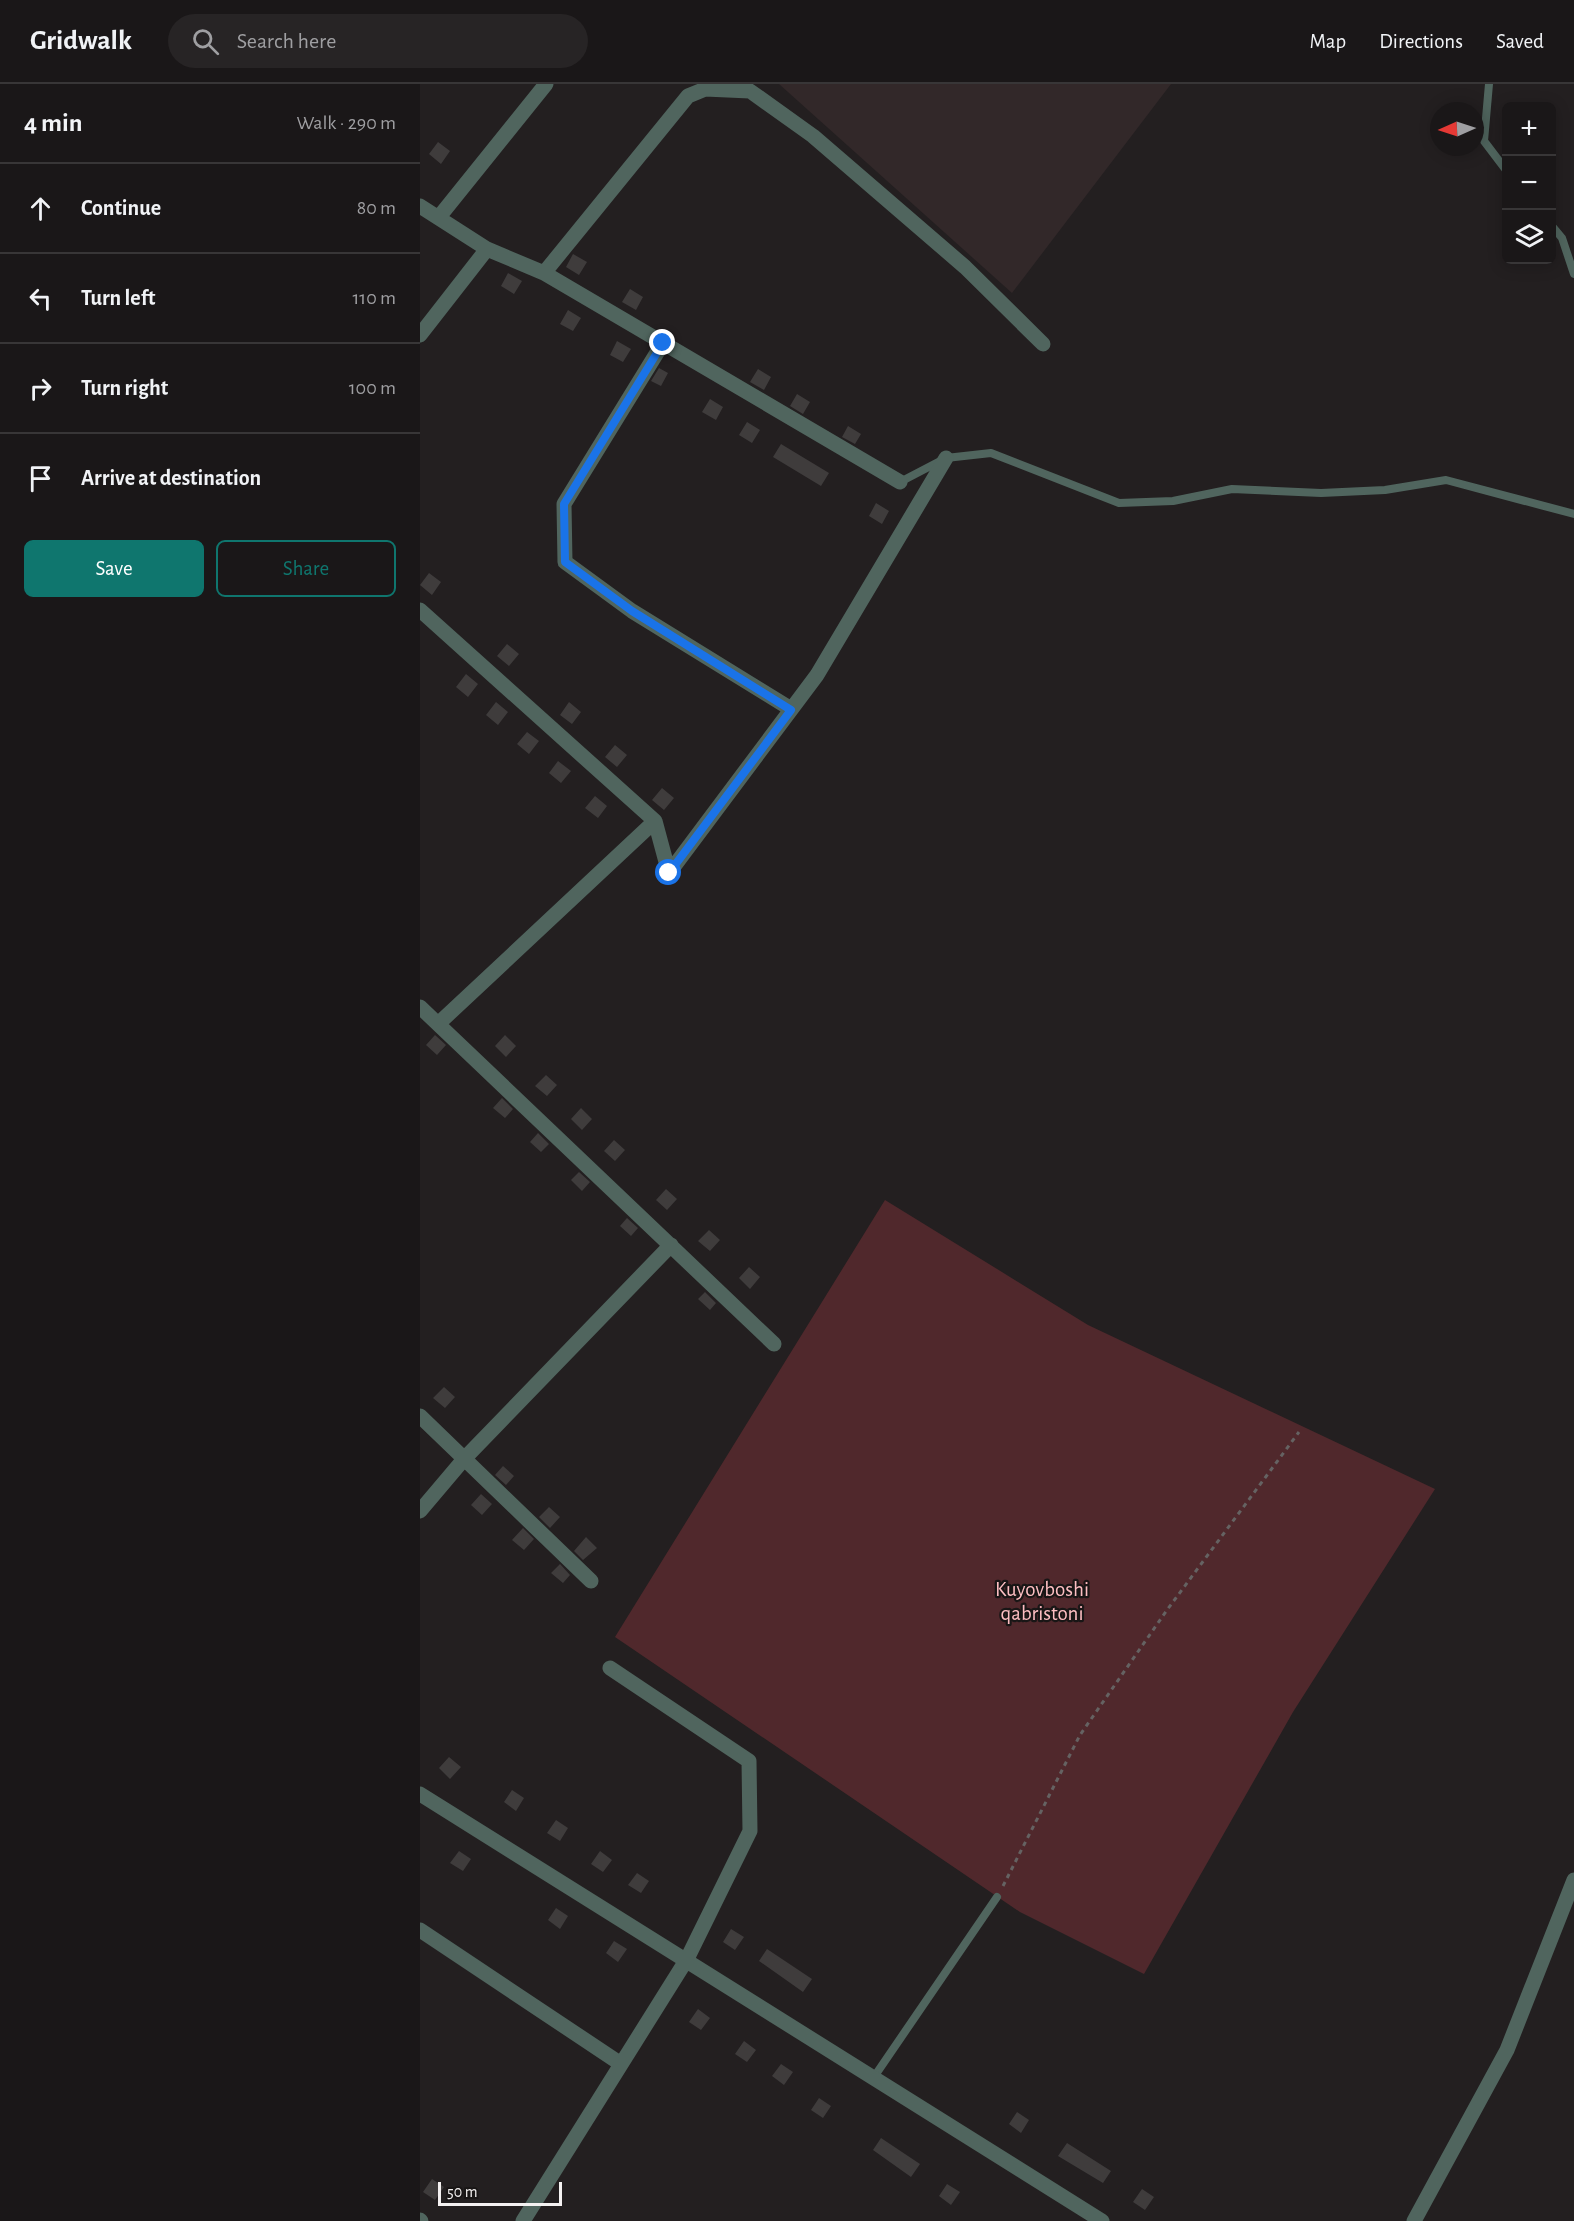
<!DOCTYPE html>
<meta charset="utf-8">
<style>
:root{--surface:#1a1718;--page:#272425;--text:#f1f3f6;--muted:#9f9fa2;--line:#383637;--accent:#0f766e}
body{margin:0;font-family:"Alegreya Sans",sans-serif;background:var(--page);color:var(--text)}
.controls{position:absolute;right:18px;top:18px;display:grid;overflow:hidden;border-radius:9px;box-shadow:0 3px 15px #0003}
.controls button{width:54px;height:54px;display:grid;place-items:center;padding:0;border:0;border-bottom:2px solid var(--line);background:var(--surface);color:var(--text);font:30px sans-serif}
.compass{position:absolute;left:1010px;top:18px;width:54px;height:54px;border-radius:50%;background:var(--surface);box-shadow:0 3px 15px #0003;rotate:267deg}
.scale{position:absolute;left:18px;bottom:15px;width:124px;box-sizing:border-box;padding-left:6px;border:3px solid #f4f1f1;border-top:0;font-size:16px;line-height:21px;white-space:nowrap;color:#f4f1f1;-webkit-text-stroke:4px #191616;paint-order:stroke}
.stop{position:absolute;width:18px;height:18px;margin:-14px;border:4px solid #1a73e8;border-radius:50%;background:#fff}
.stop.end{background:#1a73e8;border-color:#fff;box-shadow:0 2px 6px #0008}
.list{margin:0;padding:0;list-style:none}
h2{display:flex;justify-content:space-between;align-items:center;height:78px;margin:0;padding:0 24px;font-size:26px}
h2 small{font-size:20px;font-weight:400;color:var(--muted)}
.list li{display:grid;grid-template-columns:39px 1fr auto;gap:18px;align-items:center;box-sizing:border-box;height:90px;padding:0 24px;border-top:2px solid var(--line)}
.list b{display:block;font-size:22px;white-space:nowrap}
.list em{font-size:20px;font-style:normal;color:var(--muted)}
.actions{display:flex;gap:12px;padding:18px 24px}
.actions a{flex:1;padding:14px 0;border:2px solid var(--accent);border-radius:9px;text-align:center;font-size:21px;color:var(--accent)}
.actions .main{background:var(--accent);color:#fff}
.icon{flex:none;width:33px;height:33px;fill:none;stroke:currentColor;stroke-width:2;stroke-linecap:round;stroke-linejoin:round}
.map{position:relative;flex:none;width:1154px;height:2137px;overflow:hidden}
header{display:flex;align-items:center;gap:36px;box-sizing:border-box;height:84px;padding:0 30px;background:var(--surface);border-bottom:2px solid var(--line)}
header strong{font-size:28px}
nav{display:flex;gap:33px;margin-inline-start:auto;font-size:21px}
.search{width:420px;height:54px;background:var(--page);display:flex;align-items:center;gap:15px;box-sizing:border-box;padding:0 21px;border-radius:33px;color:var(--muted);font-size:22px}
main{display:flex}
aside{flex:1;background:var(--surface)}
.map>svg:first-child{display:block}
</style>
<header>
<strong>Gridwalk</strong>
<div class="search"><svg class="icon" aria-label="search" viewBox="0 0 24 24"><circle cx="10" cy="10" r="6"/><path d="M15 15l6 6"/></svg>Search here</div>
<nav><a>Map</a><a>Directions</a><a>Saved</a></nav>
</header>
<main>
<aside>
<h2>4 min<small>Walk · 290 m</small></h2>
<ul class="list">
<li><svg class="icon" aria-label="ahead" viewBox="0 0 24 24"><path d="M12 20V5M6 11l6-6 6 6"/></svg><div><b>Continue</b></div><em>80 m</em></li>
<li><svg class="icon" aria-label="left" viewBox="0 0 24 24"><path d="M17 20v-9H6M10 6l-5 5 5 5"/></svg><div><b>Turn left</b></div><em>110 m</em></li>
<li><svg class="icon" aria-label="right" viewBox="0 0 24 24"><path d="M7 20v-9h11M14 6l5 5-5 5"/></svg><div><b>Turn right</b></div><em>100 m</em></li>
<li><svg class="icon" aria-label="arrive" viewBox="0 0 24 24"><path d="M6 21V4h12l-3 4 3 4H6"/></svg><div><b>Arrive at destination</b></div></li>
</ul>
<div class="actions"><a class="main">Save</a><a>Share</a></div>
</aside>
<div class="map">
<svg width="1154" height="2137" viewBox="0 0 1154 2137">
<rect width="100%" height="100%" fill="#231f20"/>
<!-- built -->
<path fill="#322829" d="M359,0H751L592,209Z"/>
<!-- green -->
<path fill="#50282c" d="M465,1116L668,1241L1015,1405L873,1628L724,1890L600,1828L195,1553Z"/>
<!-- building -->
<path fill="#3f3c3c" d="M18,58L30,67L21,80L9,70Z
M153,170L167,178L159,191L146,183Z
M88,189L102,197L94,210L81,202Z
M210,205L223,213L216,226L202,218Z
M148,226L161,234L153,247L140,240Z
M197,257L211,265L203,278L190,271Z
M239,284L248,289L241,302L231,297Z
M338,285L351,293L344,306L330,298Z
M377,310L390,318L383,330L370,322Z
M290,315L303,323L296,336L282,328Z
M327,338L340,346L332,359L319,351Z
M428,342L441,350L435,360L422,353Z
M361,360L409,389L401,402L353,373Z
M456,419L469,427L462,440L449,432Z
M9,489L21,498L12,511L0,501Z
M87,560L99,570L89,582L77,572Z
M46,590L58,600L48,613L36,603Z
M76,618L88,628L78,641L66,631Z
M149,618L161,628L152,640L140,631Z
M107,648L119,657L109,670L97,660Z
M195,661L207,671L197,683L185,673Z
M138,677L151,687L141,699L129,689Z
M242,704L254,714L244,726L232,716Z
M175,712L187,722L178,734L165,724Z
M15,951L26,961L17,971L6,961Z
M85,951L96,962L86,973L75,962Z
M126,991L137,1001L127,1012L115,1002Z
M82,1014L93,1025L85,1034L73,1024Z
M161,1024L172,1035L162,1046L151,1035Z
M118,1049L129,1060L121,1068L110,1058Z
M194,1056L205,1066L195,1077L184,1067Z
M159,1088L170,1098L162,1107L151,1096Z
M246,1105L257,1115L247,1126L236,1116Z
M207,1134L218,1144L211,1152L200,1142Z
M289,1146L300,1156L290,1167L278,1157Z
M329,1183L340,1193L330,1205L319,1194Z
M285,1208L296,1219L290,1226L278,1215Z
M24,1303L35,1313L25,1324L13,1314Z
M83,1382L94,1392L86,1401L75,1391Z
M61,1410L72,1420L62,1431L51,1421Z
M129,1423L140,1433L130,1444L119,1433Z
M103,1444L114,1455L104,1466L92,1456Z
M166,1453L177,1464L163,1476L154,1467Z
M140,1480L150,1491L143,1499L131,1489Z
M29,1673L41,1683L30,1695L19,1684Z
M92,1706L104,1714L96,1727L84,1718Z
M136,1736L148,1744L140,1757L127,1749Z
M39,1767L51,1775L43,1787L30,1779Z
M180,1767L192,1776L183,1788L171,1780Z
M217,1789L229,1797L221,1809L208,1801Z
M136,1824L148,1832L140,1845L128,1836Z
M311,1845L324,1853L315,1866L303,1858Z
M194,1857L207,1865L198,1878L186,1869Z
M347,1865L392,1895L383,1908L339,1877Z
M278,1925L290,1934L281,1946L269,1938Z
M324,1957L336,1966L327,1978L315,1970Z
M361,1980L373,1988L364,2001L352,1992Z
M399,2014L411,2022L403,2034L391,2026Z
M597,2028L609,2036L601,2049L589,2040Z
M461,2054L500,2080L491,2093L453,2066Z
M647,2059L691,2087L683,2099L638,2072Z
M12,2095L24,2103L15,2116L3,2108Z
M527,2100L540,2108L531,2121L519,2112Z
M722,2105L734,2113L725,2126L713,2118Z"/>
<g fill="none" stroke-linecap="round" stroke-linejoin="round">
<!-- path -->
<path stroke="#656262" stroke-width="3" stroke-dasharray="4.5 4.5" stroke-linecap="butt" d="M583,1802L660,1651L747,1526L879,1348"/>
<!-- lane -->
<path stroke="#50655e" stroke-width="8" d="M1069,0L1064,57L1086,86
M1132,142L1142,154L1154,190
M480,398L526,374L571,369L699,419L753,417L812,405L901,409L965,406L1026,396L1154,430
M454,1993L577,1813"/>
<!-- street -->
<path stroke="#50655e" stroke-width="15" d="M0,122L67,165L124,189L480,398
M19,133L126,0
M124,189L268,12L285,5L330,7L393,52L545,183L623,260
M0,251L67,165
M243,259L144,420L145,478L212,527L371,625
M0,526L235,737L249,789
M249,789L397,591L526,374
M0,923L354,1260
M18,940L235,737
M0,1332L171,1497
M0,1427L44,1375L251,1161
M0,1710L682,2137
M0,1846L201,1980
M0,2136L1,2137
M103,2137L267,1875L330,1747L329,1677L190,1584
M994,2137L1087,1966L1154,1796"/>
</g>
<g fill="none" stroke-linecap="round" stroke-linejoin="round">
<!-- route -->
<path stroke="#1a73e8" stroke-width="8" d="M243,259L144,420L145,478L212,527L371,626L249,789"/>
</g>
<g text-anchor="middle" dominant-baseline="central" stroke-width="4.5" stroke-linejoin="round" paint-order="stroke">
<!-- park labels -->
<g font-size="21" fill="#fdbec2" stroke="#191616">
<text x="622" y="1505">Kuyovboshi<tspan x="622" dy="24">qabristoni</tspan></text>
</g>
</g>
</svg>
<div class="controls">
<button>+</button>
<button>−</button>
<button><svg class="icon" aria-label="layers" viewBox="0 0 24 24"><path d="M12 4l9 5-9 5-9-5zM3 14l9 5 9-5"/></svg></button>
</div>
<svg class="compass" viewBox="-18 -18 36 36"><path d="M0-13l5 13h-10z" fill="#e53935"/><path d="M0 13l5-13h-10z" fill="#9f9fa2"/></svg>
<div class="scale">50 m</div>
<div class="stop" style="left:249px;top:789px"></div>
<div class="stop end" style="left:243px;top:259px"></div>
</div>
</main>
